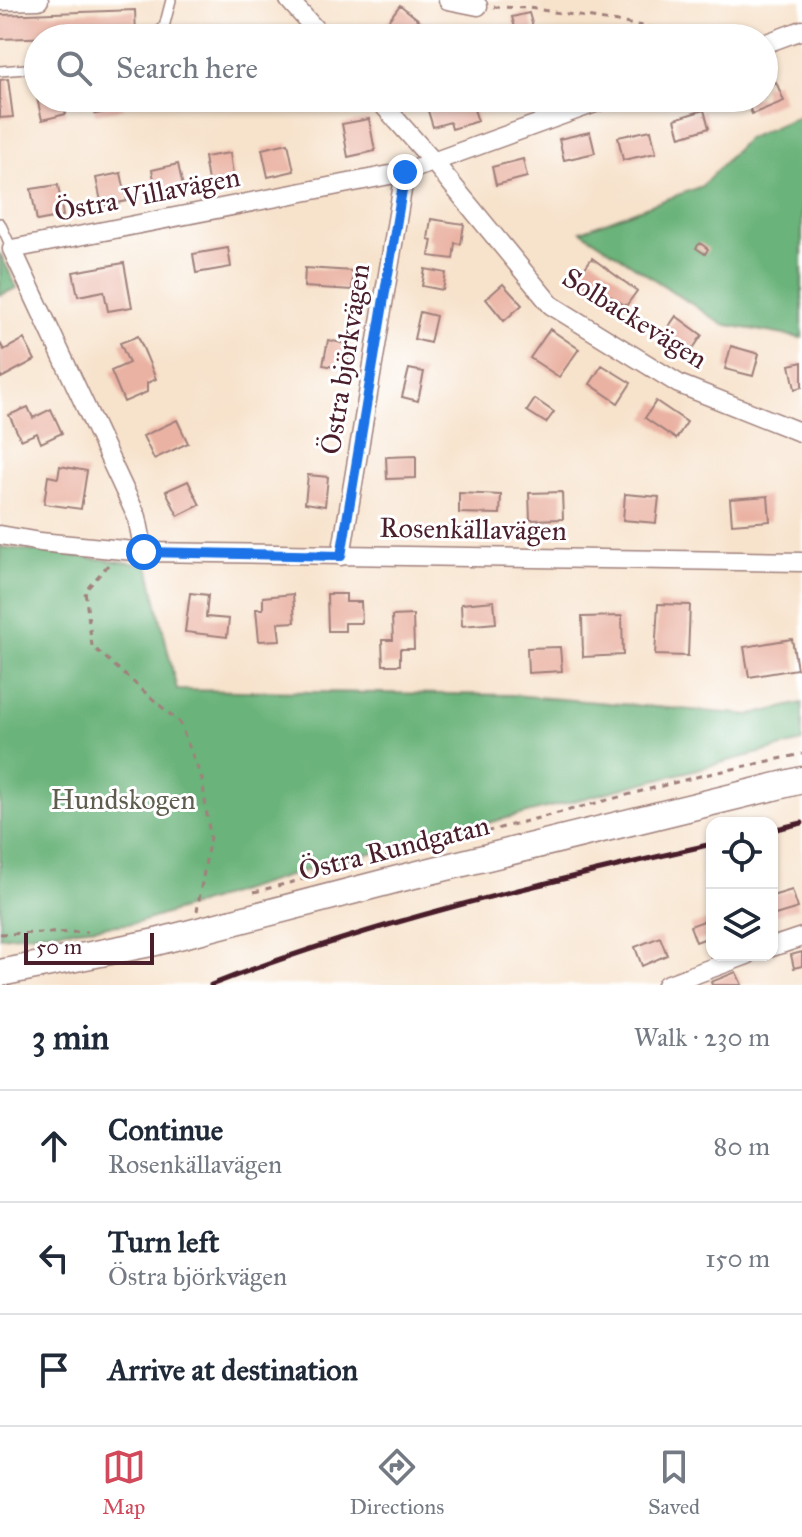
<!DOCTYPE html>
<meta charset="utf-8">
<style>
:root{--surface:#fff;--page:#f6f6f7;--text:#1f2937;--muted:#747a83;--line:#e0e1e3;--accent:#d1495b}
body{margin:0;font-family:"IM FELL Great Primer",serif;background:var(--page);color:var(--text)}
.controls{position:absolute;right:24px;bottom:24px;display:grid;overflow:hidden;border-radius:16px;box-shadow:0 2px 6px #0004}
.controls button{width:72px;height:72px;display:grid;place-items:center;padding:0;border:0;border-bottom:2px solid var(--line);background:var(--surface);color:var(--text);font:40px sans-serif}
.scale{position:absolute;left:24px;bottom:20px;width:130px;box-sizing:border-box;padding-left:8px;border:4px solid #4a1f2b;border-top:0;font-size:22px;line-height:28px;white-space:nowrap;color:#4a1f2b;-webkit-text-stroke:6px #fff;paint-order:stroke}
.stop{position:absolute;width:24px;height:24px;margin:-18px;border:6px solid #1a73e8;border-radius:50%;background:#fff}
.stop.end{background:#1a73e8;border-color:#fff;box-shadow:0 2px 8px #0008}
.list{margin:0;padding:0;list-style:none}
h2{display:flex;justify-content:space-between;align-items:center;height:104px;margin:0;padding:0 32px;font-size:34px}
h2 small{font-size:26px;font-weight:400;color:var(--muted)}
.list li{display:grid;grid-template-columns:52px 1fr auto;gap:24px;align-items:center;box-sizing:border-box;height:112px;padding:0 32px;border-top:2px solid var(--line)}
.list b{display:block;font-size:30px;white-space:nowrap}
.list p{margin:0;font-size:26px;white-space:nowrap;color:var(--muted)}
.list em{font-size:26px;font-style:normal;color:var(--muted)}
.icon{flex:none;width:44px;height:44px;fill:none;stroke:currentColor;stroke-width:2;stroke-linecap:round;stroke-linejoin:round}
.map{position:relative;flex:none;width:802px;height:985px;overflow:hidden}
.search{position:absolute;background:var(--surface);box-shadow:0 2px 6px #0004;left:24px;right:24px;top:24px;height:88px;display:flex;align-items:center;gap:20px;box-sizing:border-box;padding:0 28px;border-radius:44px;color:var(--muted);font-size:30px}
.sheet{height:440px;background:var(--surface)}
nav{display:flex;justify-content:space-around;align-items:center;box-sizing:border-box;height:112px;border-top:2px solid var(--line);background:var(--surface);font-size:22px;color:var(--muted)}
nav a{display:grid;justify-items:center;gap:4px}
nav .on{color:var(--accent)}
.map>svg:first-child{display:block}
</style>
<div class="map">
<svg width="802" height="985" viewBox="0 0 802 985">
<rect width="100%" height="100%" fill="#fff"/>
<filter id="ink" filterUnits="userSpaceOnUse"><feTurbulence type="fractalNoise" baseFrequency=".0125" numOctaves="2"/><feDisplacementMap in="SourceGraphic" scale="16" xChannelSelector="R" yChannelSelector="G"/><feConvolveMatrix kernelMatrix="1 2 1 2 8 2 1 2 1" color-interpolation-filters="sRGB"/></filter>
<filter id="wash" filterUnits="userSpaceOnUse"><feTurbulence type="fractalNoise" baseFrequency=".006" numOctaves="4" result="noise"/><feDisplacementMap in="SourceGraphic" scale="32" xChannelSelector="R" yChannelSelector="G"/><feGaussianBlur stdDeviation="1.8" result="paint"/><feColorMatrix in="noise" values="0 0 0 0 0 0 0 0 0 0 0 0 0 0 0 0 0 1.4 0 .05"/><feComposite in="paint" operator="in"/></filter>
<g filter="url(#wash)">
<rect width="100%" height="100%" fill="#f7e2cb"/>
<!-- forest -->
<path fill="#6bb37a" stroke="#5a6952" stroke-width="2" d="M802,115V338L722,324L581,231L702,186L746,139Z
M0,253L17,288L0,295Z
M0,547L148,565L177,690L513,695L751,715L802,703V742L317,867L137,923L0,937Z"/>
<g id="blocks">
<!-- building -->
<path fill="#eab2a3" d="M400,5L425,25L414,38H378L376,37Z
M135,10L136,34L0,39V15Z
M529,13L536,37L518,38L512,17Z
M8,79L13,117L0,118V80Z
M776,82L784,101L752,114L745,98H764V86Z
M37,98H63L66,114L42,120Z
M92,98H121L123,109L95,114Z
M424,98H470L478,121L452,129L450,122L433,127Z
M704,110L709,128L680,137L675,119Z
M369,119L375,151L348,157L342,124Z
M651,130L656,153L623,160L618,137Z
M590,132L595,153L564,160L559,139Z
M288,143L294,171L268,177L262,149Z
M230,153L234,183L209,187L204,157Z
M523,159L527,177L496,185L492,167Z
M178,164L184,191L158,197L152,170Z
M121,173L127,201L102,206L96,178Z
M58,185L63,216L37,221L31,189Z
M431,219L464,224L461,244L455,243L453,259L429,256L432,240L428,239Z
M700,243L708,249L705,254L696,248Z
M228,248L231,267L196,273L193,254Z
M592,258L637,291L626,306L579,276Z
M124,263L132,307L108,311L104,291L78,296L73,272Z
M305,268L353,271L352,290L304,287Z
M425,269L446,273L443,290L422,286Z
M503,284L522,305L504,321L486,299Z
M420,312L436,316L430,343L414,339Z
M676,316L702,335L690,353L663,335Z
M550,329L579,349L559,377L530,358Z
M138,336L156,379L147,383V392L124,402L111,371L129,363L120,343Z
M24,339L35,360L1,378L0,343L4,350Z
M328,340L351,345L346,369L323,365Z
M731,346L759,354L753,376L725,369Z
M802,362V387L795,389L790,365Z
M602,365L631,383L618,403L590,384Z
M409,369L424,372L418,401L402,397Z
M535,399L554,412L546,423L527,411Z
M656,401L687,422L676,439L645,418Z
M28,407L33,418L51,409L62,433L41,443L37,433L21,440L9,415Z
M177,420L188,443L154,459L143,436Z
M416,456V478L387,479L386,457Z
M60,466L87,471L81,509L44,504L48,476L58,478Z
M308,475L328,477L325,506L305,503Z
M188,481L200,505L178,516L166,491Z
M562,492L563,519L530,520L529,493Z
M459,493L501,495L500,514L459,513Z
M625,494L659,497L656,523L623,520Z
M768,496L770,521L732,524L730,499Z
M190,593L208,595L206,617L229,619L227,637L185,632Z
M293,594L295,622L278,623L280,640L259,641L256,609H263V597Z
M327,594H346V602H361L362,623H345V631H328Z
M494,601L496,623L462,626L461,604Z
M658,604L690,605L688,656L655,655Z
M413,615L414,649H400V665H383L382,640H393L392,616Z
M622,616L623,655L583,657L582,617Z
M792,639L797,669L749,677L744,647Z
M560,647L562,671L528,673L527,648Z
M792,890L798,908L772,916V896Z
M712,918V936L696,942L690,926Z
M660,937L667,955L642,966L635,947Z
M802,952V966L794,968L791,955Z
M736,972L742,985H712L711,982Z"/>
</g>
</g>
<g filter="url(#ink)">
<use href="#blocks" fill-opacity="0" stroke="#a0807b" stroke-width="2"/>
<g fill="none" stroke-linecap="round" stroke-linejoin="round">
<!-- lane casing -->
<g stroke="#a0807b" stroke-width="12">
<path id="lane" d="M152,38L164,27L171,0
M0,71L38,68
M0,223L12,249"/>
</g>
<!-- street casing -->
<g stroke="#a0807b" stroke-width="21">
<path id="street" d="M289,0L323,38
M448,0L478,6
M0,1L39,0
M764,44L802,30
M377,98L432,160L551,305L679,384L802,433
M0,535L40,542L144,552L802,562
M144,552L137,517L12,249L405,172L609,98
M341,556L405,172
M772,947L802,937
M666,985L747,955"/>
</g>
<!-- secondary casing -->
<g stroke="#a0807b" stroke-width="29">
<path id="secondary" d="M0,973L156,942L402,878L802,780"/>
</g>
<!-- path -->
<path stroke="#a0807b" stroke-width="3" stroke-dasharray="6 6" stroke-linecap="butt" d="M494,7L529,8L718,38
M108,565L85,591L92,646L179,722L202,779L210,837L197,911
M254,892L700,776L802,754
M0,934L88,932"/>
<!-- lane -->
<use href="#lane" stroke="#fff" stroke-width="9"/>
<!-- street -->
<use href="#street" stroke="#fff" stroke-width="18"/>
<!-- secondary -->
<use href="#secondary" stroke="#fff" stroke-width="26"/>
<!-- rail -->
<path stroke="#4a1f2b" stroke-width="5" d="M772,830L802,823
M211,985C373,921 543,883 712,844"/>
</g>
</g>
<g fill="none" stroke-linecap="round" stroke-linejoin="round" filter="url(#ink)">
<!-- route -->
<path stroke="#1a73e8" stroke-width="10" d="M144,552L341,556L405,172"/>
</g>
<g text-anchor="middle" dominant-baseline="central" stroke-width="6" stroke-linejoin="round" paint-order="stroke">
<!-- street labels -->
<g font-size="28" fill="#4a1f2b" stroke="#fff">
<text transform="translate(147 194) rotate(-11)">Östra Villavägen</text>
<text transform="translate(635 318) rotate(32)">Solbackevägen</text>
<text transform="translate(345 359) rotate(-81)">Östra björkvägen</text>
<text transform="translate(473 529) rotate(1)">Rosenkällavägen</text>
<text transform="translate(394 848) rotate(-14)">Östra Rundgatan</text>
</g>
<!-- park labels -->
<g font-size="28" fill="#5e5d4e" stroke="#fff">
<text x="123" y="799">Hundskogen</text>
</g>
</g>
</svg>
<div class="controls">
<button><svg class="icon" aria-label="locate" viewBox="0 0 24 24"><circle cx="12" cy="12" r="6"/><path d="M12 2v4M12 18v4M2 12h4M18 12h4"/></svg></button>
<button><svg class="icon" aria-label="layers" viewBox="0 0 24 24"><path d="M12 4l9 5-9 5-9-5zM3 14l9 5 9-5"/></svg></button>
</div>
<div class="scale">50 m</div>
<div class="stop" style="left:144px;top:552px"></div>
<div class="stop end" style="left:405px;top:172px"></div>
<div class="search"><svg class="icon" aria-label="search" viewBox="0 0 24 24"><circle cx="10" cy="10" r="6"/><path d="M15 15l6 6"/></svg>Search here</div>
</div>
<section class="sheet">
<h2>3 min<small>Walk · 230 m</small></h2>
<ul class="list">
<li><svg class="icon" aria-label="ahead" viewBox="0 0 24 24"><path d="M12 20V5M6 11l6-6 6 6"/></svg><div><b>Continue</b><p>Rosenkällavägen</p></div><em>80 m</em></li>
<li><svg class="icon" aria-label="left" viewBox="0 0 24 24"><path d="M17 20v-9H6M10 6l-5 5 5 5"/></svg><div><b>Turn left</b><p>Östra björkvägen</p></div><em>150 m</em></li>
<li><svg class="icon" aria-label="arrive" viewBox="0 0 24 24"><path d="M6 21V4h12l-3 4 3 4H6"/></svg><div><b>Arrive at destination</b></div></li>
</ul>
</section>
<nav>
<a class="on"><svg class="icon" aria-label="map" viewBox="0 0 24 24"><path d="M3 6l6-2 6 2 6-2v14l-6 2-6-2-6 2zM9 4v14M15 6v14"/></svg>Map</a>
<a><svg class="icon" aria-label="directions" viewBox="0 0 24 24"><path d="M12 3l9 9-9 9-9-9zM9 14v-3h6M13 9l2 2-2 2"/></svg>Directions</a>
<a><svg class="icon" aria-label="saved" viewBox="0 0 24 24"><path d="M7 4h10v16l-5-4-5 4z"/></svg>Saved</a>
</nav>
